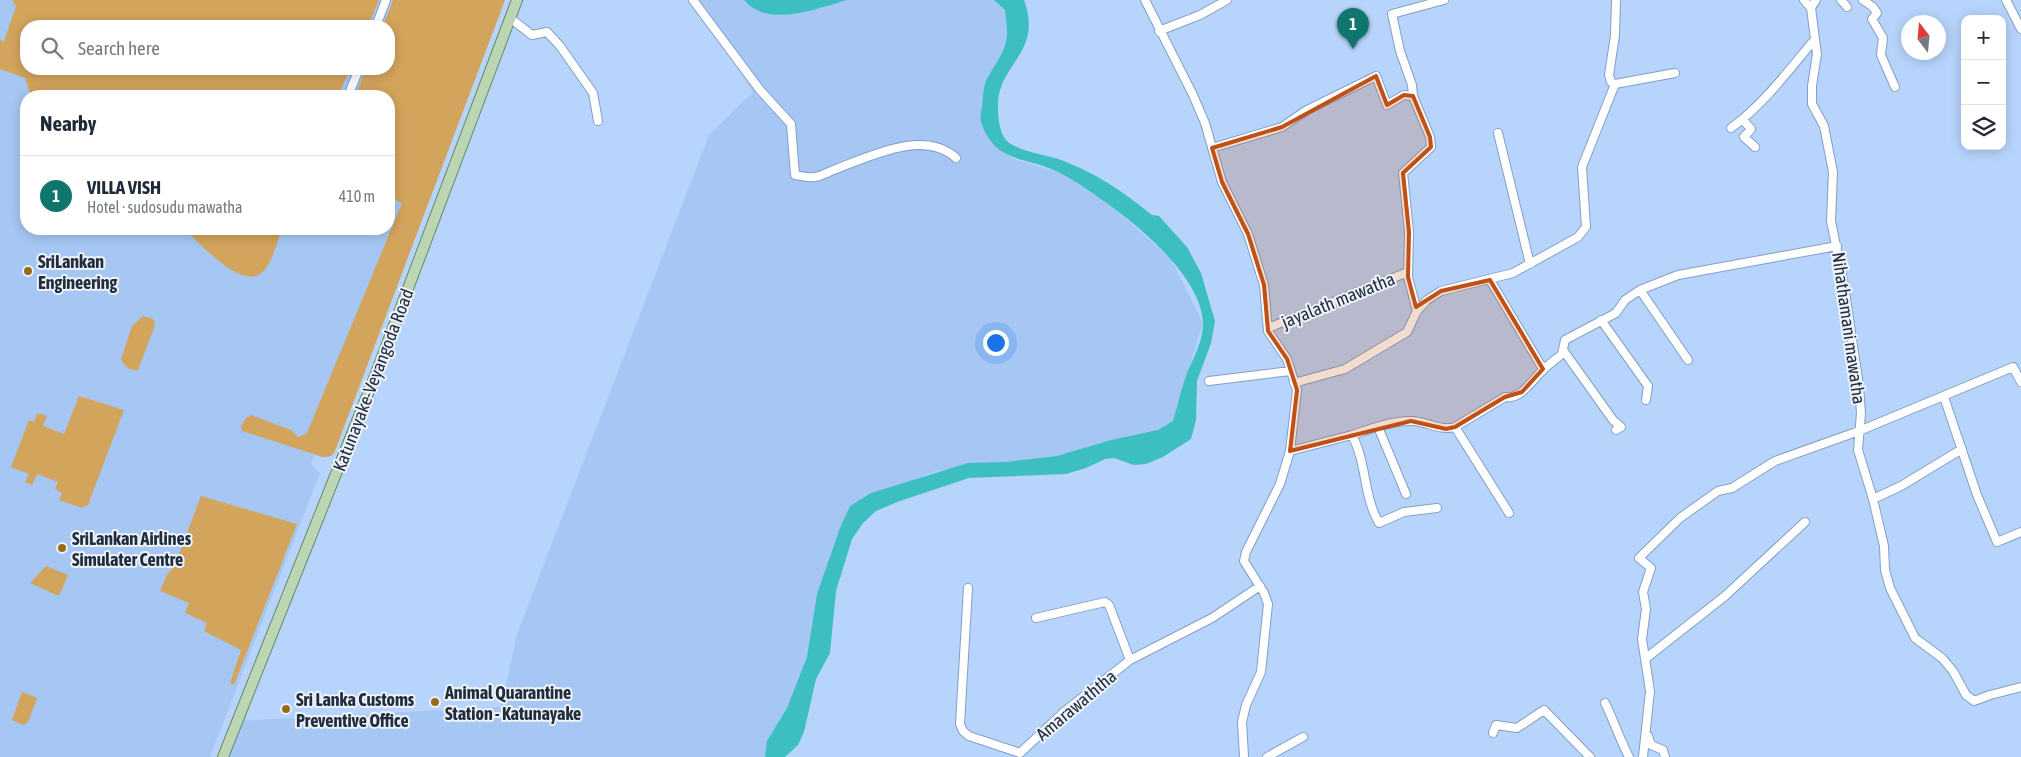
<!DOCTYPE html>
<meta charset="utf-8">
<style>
:root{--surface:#fff;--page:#f2f2f3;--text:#1f2937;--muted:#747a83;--line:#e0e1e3;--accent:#0f766e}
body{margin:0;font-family:"Asap Condensed",sans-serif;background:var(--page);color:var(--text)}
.controls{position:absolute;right:15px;top:15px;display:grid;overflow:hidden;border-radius:10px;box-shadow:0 2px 12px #0003}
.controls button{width:45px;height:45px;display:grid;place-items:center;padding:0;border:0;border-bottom:1px solid var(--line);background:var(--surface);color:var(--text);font:25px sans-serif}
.compass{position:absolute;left:1901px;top:15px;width:45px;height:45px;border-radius:50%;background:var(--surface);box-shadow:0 2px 12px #0003;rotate:344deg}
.you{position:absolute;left:995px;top:342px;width:18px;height:18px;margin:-12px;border:4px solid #fff;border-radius:50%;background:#1a73e8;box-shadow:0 0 0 8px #1a73e833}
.badge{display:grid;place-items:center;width:32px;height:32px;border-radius:50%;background:var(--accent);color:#fff;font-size:16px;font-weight:700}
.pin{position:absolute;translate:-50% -41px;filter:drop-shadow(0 1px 2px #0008)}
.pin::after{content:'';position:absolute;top:26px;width:18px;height:15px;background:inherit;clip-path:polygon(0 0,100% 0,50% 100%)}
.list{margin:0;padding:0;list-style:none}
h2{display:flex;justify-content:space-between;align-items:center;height:65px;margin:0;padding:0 20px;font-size:21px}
h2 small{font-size:16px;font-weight:400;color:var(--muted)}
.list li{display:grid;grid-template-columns:32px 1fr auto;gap:15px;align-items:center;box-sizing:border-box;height:80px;padding:0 20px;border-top:1px solid var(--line)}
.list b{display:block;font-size:19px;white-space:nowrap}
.list p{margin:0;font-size:16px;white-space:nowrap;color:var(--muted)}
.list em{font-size:16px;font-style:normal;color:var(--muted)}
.icon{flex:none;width:28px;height:28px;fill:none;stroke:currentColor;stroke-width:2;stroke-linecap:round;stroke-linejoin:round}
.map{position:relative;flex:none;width:2021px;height:757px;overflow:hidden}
.search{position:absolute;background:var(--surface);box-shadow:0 2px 12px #0003;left:20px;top:20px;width:375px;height:55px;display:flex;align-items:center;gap:12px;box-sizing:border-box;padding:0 18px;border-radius:20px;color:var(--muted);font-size:19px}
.panel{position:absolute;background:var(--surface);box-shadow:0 2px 12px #0003;left:20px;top:90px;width:375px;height:145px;border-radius:20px}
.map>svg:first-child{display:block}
</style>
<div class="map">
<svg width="2021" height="757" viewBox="0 0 2021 757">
<rect width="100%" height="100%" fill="#b7d4fc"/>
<!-- built -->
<path fill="#a6c7f3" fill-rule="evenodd" d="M0,0H505L333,454L327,458L314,455L311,464L320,473L210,757H0ZM26,26H389V69H26ZM26,96H389V229H26Z
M695,0H749L766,14H786L841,0H1007L1006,40L982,105L1011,158L1058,172L1108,203L1171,259L1203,323L1173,421L1127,449L936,471L850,506L812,669L776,757H224L237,721L501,707L517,634L709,135L753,92Z"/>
<!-- green -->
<path fill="#d3a45c" d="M12,0H379L368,26H26V69H350L338,96H31L25,78L0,69V40L4,41L16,6Z
M393,0H505L335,451L331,456L323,457L242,431L241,426L246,418L251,415L291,430L298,437L307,433L402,203L389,197V96H355L366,69H389V26H383Z
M184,229H282C277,241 272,266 260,274C239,288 199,242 184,229Z
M143,316L153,319L155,325L138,370C130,371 124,366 121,359L132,326Z
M79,396L124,410L88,505L82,508L59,500L62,493L55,489L58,482L37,474L32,485L25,482L29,474L11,467L29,420L34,422L37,413L47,416L43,426L64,434Z
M201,496L297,524L234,685L230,683L241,650L204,631L207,623L185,613L189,603L160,591L168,573L174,567Z
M46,566L68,575L59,596L30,583Z
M22,692L37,698L28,722L23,725L12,720Z"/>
<!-- water -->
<path fill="#3dbfc1" d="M744,0H847C818,8 768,29 744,0Z
M994,0H1024C1043,52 1000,63 998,102C998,114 998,128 1005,139C1014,151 1047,155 1061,160C1098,174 1122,191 1152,215L1159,216L1187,247L1201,273L1215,321L1211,343L1197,381L1196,420L1191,439L1163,457L1146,464L1134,465L1114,458L1105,459L1086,468L1066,474L969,478L897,502L876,511L863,523L852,539L836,591L830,653L816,679L804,732L798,745L785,757H765L767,741L787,708L807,657L817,594L840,528L850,506L871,493L968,463L1006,462L1057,456L1111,440L1158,430L1173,421C1178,405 1181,389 1187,373C1194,357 1203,341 1203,323C1201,266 1105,198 1060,173C1029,156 995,165 981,122C980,118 981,112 982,107C983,99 983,88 986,81C992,68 1003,56 1006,41C1008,31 1006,19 1005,10Z"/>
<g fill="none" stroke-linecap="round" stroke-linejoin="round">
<!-- minor casing -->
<g stroke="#849fc5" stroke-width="10">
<path id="minor" d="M693,0L760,90L791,124L795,175C801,176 809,178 815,177C822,176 830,171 836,169C871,156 924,129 956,158
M1145,0L1193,95L1205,123L1222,182L1248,234L1264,285L1268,331L1287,359L1297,390L1290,451L1280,484L1246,552L1244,561L1264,593L1268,604L1261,672L1246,705L1242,722L1244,757
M1616,0L1615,35L1609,75L1611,82L1615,84L1675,73
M1804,0L1811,8L1816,0
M1841,0L1847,7
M1863,0L1873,7L1877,13L1872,19L1883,38L1881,55L1895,87
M2006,0L2021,29
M510,18L532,35L547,32L560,46L593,93L598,121
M376,26L386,0
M1159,31L1200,15L1227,0
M1815,39L1817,54L1812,86V104L1824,126L1833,172L1831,221L1844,285L1859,386L1861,413L1858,450L1873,499L1884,546L1885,570L1890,588L1915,638L1942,658L1953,671L1966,695L1974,701L1990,695L2021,687
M348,96L359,69
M1413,96L1412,85L1400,51L1392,14L1444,0
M1743,120L1751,129L1744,137L1755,147
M1731,128C1764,104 1789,70 1815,39L1811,8
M1498,133L1530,264
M1212,148L1282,127L1307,110L1376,76L1387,105L1404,95L1413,96L1430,137L1431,147L1403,173L1409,232L1408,277L1417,311
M1490,280L1543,369
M1640,290L1688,360
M1601,320L1648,386L1646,400
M1268,328L1408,272
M1563,350L1613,420L1621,427L1616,430
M1209,381L1290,371
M1294,383L1345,369L1407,332L1417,311L1427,300L1441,291L1513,273L1578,237L1586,227L1582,167L1615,84
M1944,397L1977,495L1997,542L2021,532
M1378,427L1406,494
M1455,427L1509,513
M1352,435C1370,429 1393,420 1413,421C1428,422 1440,431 1455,427L1505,397C1521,400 1532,380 1543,370C1549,364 1556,359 1562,354L1565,340L1616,313L1625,300L1640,290L1678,275L1837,246
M1290,451L1352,435C1367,463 1363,496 1379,523L1404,512L1437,508
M1873,499L1901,486L1962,449
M968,588L960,724L963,731L969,736L1020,753L1064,712L1130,660L1212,618L1260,586
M1036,618L1105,602L1109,605L1130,660
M1645,659L1725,596L1805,522
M1605,703C1614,721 1620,740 1629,757
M1493,733L1496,725L1517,728L1544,710L1590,757
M1648,736L1651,745L1663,750L1665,757
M1267,757L1303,737
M1643,757L1650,691L1642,639L1646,609L1643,592L1651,568L1639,558L1680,518L1718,491L1732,488L1775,461L1859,431L2013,367L2021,382"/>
</g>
<!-- major casing -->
<g stroke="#688867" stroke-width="12">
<path id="major" d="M223,757L375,376L517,0"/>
</g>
<!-- minor -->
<use href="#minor" stroke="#fff" stroke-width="8"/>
<!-- major -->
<use href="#major" stroke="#bcd5b2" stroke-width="10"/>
</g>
<!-- marked area -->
<path fill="#c05016" fill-opacity="0.2" stroke="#c05016" stroke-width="4" stroke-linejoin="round" d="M1376,76L1387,105L1404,95L1413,96L1430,137L1431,147L1403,173L1409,232L1408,277L1416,307L1441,291L1490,280L1543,369L1522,392L1505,397L1455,427L1446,429L1411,421L1290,451L1297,390L1287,359L1268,331L1264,285L1248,234L1222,182L1212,148L1282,127Z"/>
<!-- markers -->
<g fill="#986b19" stroke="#edf3fb" stroke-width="2">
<circle cx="28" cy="271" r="5"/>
<circle cx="62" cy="548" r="5"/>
<circle cx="435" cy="702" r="5"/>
<circle cx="286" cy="709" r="5"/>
</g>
<g text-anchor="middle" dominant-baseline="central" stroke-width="4" stroke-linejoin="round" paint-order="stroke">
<!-- poi labels -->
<g font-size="18" font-weight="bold" fill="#212c3c" stroke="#edf3fb" text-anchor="start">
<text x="38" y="261">SriLankan<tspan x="38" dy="21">Engineering</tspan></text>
<text x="72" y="538">SriLankan Airlines<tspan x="72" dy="21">Simulater Centre</tspan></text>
<text x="445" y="692">Animal Quarantine<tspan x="445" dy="21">Station - Katunayake</tspan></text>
<text x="296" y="699">Sri Lanka Customs<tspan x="296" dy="21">Preventive Office</tspan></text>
</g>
<!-- street labels -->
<g font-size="18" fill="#212c3c" stroke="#edf3fb">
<text transform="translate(1338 300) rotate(-22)">jayalath mawatha</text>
<text transform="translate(1849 328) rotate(82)">Nihathamani mawatha</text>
<text transform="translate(373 380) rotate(-69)">Katunayake-Veyangoda Road</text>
<text transform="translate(1076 705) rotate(-40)">Amarawaththa</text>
</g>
</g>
</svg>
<div class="controls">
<button>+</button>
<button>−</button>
<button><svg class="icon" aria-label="layers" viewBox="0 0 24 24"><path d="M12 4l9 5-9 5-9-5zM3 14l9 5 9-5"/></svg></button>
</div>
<svg class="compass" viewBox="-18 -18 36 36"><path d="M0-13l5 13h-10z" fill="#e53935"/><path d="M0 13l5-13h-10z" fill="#747a83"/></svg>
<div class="you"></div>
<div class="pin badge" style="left:1353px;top:49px">1</div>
<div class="search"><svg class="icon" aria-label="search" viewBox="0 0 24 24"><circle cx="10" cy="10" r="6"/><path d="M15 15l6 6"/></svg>Search here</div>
<section class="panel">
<h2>Nearby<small></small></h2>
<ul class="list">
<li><span class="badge">1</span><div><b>VILLA VISH</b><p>Hotel · sudosudu mawatha</p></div><em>410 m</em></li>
</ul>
</section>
</div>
